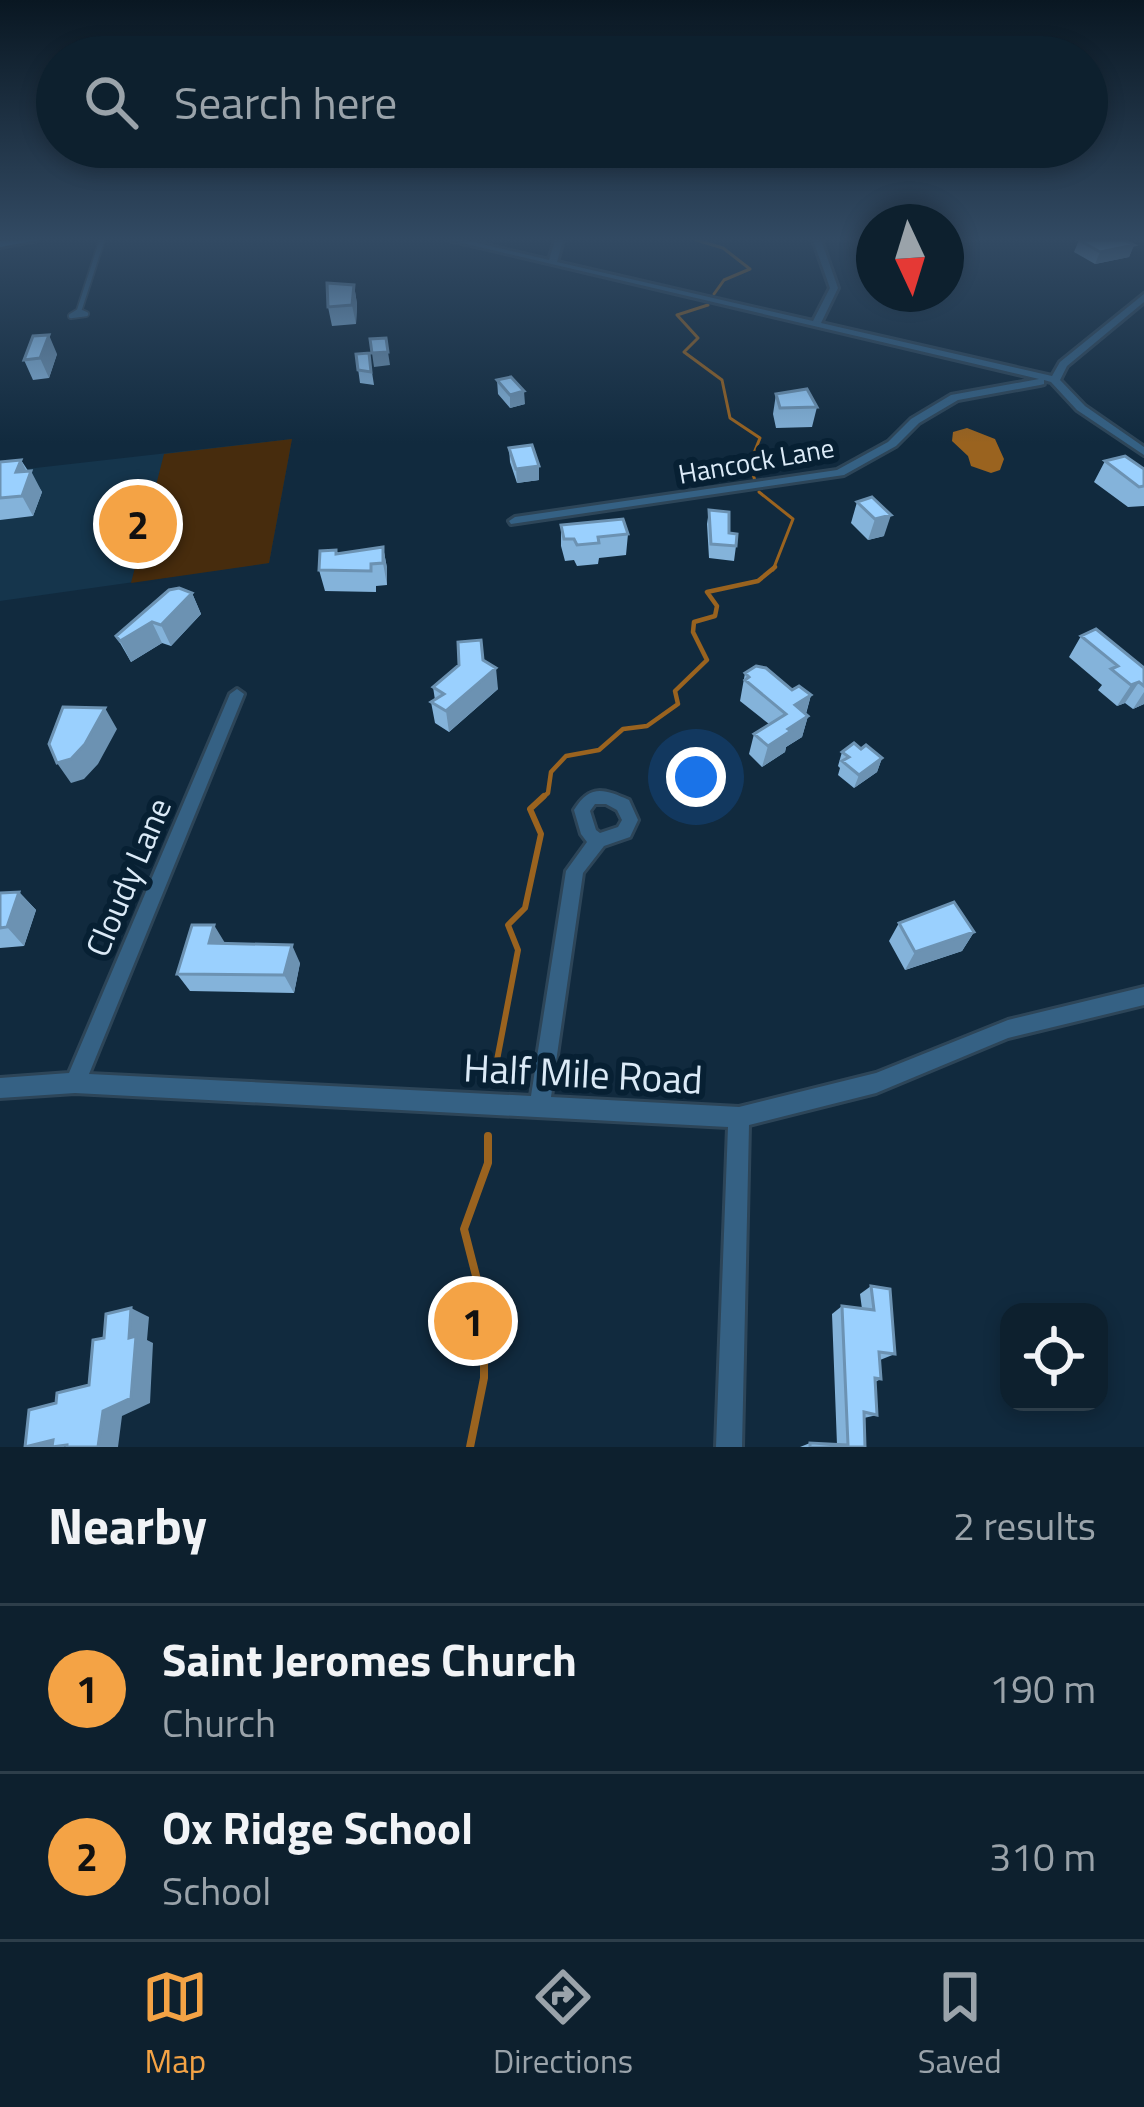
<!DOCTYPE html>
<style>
:root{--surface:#0d202e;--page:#162836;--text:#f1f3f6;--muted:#9aa3aa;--line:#2d3e4a;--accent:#f4a345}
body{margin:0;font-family:"Titillium Web",sans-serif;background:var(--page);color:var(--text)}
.controls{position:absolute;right:36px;bottom:36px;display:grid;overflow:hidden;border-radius:24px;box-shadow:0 6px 18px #0003}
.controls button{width:108px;height:108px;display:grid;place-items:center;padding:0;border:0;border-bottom:3px solid var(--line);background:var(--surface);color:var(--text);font:60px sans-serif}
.compass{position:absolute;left:856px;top:204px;width:108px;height:108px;border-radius:50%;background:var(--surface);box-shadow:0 6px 18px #0003;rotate:176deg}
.you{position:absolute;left:696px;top:777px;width:42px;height:42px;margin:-30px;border:9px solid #fff;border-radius:50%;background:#1a73e8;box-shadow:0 0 0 18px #1a73e833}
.badge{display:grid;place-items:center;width:78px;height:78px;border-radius:50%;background:var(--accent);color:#111;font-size:39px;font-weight:700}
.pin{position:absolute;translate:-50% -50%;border:6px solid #fff;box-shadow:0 3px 12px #0006}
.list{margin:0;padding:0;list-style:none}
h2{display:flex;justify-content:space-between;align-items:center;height:156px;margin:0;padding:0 48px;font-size:51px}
h2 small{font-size:39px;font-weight:400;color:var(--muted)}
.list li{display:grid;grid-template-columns:78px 1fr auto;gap:36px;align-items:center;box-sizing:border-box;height:168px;padding:0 48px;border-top:3px solid var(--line)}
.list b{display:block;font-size:45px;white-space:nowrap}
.list p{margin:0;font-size:39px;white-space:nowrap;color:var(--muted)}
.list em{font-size:39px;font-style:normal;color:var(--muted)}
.icon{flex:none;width:66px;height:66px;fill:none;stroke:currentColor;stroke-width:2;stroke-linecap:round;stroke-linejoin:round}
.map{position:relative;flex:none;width:1144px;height:1447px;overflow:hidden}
.search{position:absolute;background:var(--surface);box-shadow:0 6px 18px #0003;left:36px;right:36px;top:36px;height:132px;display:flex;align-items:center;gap:30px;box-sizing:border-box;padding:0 42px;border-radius:66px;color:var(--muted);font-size:45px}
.sheet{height:492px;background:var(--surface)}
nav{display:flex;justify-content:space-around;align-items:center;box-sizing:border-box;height:168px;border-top:3px solid var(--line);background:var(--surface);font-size:33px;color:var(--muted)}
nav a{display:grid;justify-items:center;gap:6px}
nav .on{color:var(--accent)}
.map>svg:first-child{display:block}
</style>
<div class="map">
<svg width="1144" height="1447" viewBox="0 0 1144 1447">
<rect width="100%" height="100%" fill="#112a3e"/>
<!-- built -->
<path fill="#15354c" d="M292,439L269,563L0,601V472Z"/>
<!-- green -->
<path fill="#472c0d" d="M292,439L269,563L131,583L164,454Z"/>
<!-- water -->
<path fill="#9a631f" d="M967,428L995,439L1004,459L1000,470L991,473L971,466L968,456L952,441L953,432Z"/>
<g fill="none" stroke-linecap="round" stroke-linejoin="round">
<!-- stream-far3 -->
<path stroke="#9a631f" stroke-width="3" d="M696,240L723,248L750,269L724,280L714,294
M708,305L677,315L698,338L684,352L722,380L730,418L760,438L750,463L755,481
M759,492L793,519L773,570"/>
<!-- stream-far2 -->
<path stroke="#9a631f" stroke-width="4.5" d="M541,799L548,793L551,772L566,756L599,750L623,729L647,726L678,704L675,691L707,660L693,632L694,622L715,616L717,606L707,592L758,581L775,567"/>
<!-- stream-far1 -->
<path stroke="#9a631f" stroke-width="6" d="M493,1081L518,950L508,925L525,908L541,834L530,809L544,796"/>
<!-- stream -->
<path stroke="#9a631f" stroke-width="8" d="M470,1447L484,1378V1307L464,1229L488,1163V1136"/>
<!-- service casing -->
<g stroke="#2d4558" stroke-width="8">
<path id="service" d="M79,311L86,314L71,316Z
M79,311L102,240"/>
</g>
<!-- minor casing -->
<g stroke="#2d4558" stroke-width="6">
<path id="minor" d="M450,240H465L549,260L555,240H563L557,262L813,321L830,288L813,240H821L838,288L821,323L1052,376L1060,362L1144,294V302L1067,366L1060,380L1085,406L1144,447V455L1077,410L1051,382L1044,380V384L1040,385L958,400L919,423L896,446L844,475L511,524L509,521L515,517L837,470L888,442L911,419L951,395L1039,379Z
M237,689L244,694L89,1074L531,1096L566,871L587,842L581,834L574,810C590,784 604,789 629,800L638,820L630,837L604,846L583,873L551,1097L739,1107L876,1073L1008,1020L1144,987V1005L1008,1038L876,1093L749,1125L742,1447H716L728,1127L75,1093L0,1098V1078L69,1073L230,694ZM595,804H606L617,810L622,820L618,827L600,833L596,830L590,811Z"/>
</g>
<!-- secondary casing -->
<g stroke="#2d4558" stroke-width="6">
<path id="secondary" d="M38,240L0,247V241Z"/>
</g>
<!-- service -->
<use href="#service" stroke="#356184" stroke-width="4.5"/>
<!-- minor -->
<use href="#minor" fill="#356184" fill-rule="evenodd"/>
<!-- secondary -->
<use href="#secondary" fill="#3580b9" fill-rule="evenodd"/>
</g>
<!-- wall -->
<path fill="#84b3da" d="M1079,240L1134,245L1129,257L1095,264L1074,252Z
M354,285L357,304L356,324L332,326L328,307Z
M369,353L374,385L360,383L356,354Z
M57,354L49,378L33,380L24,360Z
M497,380L525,404L510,408L498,394Z
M776,394L817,407L812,427L776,428L773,414Z
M509,448L539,466V480L517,483L510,462Z
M21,460L42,492L33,516L0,520V462Z
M1105,461L1144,469V506L1128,507L1094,482Z
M872,497L884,536L868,540L851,523L857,502Z
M709,510L729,533L736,546L734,561L709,558L707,524Z
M561,525L628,534L626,555L599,558L598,564L577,566L574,560L565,561L561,546Z
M383,547L387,568V585L376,586V592L325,591L319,570L337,554Z
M192,593L201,614L171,646L162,643L131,662L116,636Z
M1081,636L1144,668V704L1133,709L1125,703L1117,706L1098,690L1102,685L1069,657Z
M483,660L498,689L449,732L435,723L431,702L435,700L433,687Z
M745,673L811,695L806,714L808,716L802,737L786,747L785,752L762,767L749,754L754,734L769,724L740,701Z
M861,749L882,758L877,772L854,788L838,775L840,768L838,766L842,752Z
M19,892L36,910L24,946L0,948V893Z
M899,923L974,932L962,951L905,970L889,941Z
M225,943L300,963L294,993L190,991L177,974Z
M871,1286L895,1354L880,1360L881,1379L875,1382L877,1415L864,1418L865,1447H800L810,1443L837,1445L832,1314L842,1306L862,1309L860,1294Z"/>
<!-- shaded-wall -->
<path fill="#6c92b2" d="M1134,245L1129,257L1095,264L1100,252Z
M354,285L357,304L356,324L352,305Z
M49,335L57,354L49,378L40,358Z
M388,352L390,365L374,367L372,353Z
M524,391L525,404L510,408V395Z
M21,460L29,476L31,471L42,492L33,516L22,496L16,472Z
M539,466V480L517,483L516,469Z
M891,515L884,536L868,540L875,519Z
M383,547L387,568V585L383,563Z
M192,593L201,614L171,646L161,625Z
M152,622L162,643L131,662L120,641Z
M496,668L498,689L449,732L446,711Z
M1139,682L1125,703L1117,706L1131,685Z
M1144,692V704L1133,709Z
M811,695L805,716L795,705Z
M105,708L117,729L98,764L84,779L71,783L57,763Z
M808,716L802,737L786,747L785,752L762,767L768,746L788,729Z
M882,758L877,772L854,788L859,775Z
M19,892L36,910L24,946L7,927Z
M214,925L225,943H209Z
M974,932L962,951L905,970L915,952Z
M292,945L300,963L294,993L284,975Z
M131,1308L149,1317L147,1340L153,1343L150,1403L122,1416L118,1447H98L103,1411L129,1338Z
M53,1440L59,1447H25Z"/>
<!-- building -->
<path fill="#9ad0fe" stroke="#6c92b2" stroke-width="3" d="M1079,240H1124L1134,245L1100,252Z
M327,283L354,285L352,305L328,307Z
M49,335L40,358L24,360L33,336Z
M386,338L388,352L372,353L370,339Z
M369,353L371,372L358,370L356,354Z
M511,377L524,391L510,395L497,380Z
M807,389L817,407L780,408L776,394Z
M532,445L539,466L516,469L509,448Z
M1125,456L1144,469V486L1139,487L1105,461Z
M21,460L16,472L31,471L22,496L0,498V462Z
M872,497L891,515L875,519L857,502Z
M709,510L729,512V533L737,534L736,546L711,544Z
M623,519L628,534L598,537L599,543L577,545L574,539H564L561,525Z
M383,547V563L371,564V571L319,570L320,551L336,550V554Z
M179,588L192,593L161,625L152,622L120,641L116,636L169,590Z
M1096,629L1144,668V686L1139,682L1131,685L1111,669L1118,666L1081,636Z
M481,640L483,660L496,668L446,711L431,702L444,694L433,687L459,665L458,642Z
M756,666L766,668L792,690L799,686L811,695L795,705L808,716L788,729L791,731L768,746L754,734L786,714L745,680L749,677L745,673Z
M63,707L105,708L85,744L71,759L57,763L49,744Z
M854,743L861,749L866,745L882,758L859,775L842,761L849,757L842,752Z
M19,892L7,927L0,928V893Z
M954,902L974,932L915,952L899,923Z
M192,925H214L209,943L292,945L284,975L177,974Z
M871,1286L890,1289L895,1354L879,1352L881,1379L875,1378L877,1415L864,1412L865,1447H810V1443L848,1445L842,1306L874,1310Z
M131,1308L129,1338L136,1336L131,1398L103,1411L98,1447H67V1445L52,1447L53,1440L25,1447L29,1410L56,1403L57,1393L89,1385L93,1340L104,1338L106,1314Z"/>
<!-- sky -->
<linearGradient id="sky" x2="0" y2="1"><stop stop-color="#091722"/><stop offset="0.54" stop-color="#324a63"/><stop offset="1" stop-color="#324a63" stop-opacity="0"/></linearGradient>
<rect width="1144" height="443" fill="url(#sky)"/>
<g text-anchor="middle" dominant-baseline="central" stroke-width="12" stroke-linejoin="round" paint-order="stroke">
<!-- far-street labels -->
<g font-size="27" fill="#dbeaf7" stroke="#072033">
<text transform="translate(756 460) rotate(-10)">Hancock Lane</text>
</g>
<!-- street labels -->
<g font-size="33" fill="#dbeaf7" stroke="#072033">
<text transform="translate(128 877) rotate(-67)">Cloudy Lane</text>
</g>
<!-- near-street labels -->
<g font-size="39" fill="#dbeaf7" stroke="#072033">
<text transform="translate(583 1073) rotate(3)">Half Mile Road</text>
</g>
</g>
</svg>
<div class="controls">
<button><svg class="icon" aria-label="locate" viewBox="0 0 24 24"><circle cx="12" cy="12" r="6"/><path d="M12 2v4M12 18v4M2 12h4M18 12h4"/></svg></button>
</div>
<svg class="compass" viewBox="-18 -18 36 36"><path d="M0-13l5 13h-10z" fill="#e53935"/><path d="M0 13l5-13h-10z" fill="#9aa3aa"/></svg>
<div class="you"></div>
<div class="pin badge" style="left:473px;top:1321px">1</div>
<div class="pin badge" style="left:138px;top:524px">2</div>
<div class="search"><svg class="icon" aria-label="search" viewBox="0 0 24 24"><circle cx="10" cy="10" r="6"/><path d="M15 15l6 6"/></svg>Search here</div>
</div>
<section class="sheet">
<h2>Nearby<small>2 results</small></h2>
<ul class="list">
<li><span class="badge">1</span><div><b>Saint Jeromes Church</b><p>Church</p></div><em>190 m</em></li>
<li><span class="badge">2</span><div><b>Ox Ridge School</b><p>School</p></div><em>310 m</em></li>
</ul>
</section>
<nav>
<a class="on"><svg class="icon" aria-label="map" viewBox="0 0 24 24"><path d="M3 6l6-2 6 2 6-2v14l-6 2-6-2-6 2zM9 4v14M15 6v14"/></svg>Map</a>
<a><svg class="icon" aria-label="directions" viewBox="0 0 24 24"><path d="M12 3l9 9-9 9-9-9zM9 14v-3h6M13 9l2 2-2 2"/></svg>Directions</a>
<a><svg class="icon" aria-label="saved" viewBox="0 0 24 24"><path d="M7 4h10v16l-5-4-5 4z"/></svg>Saved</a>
</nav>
